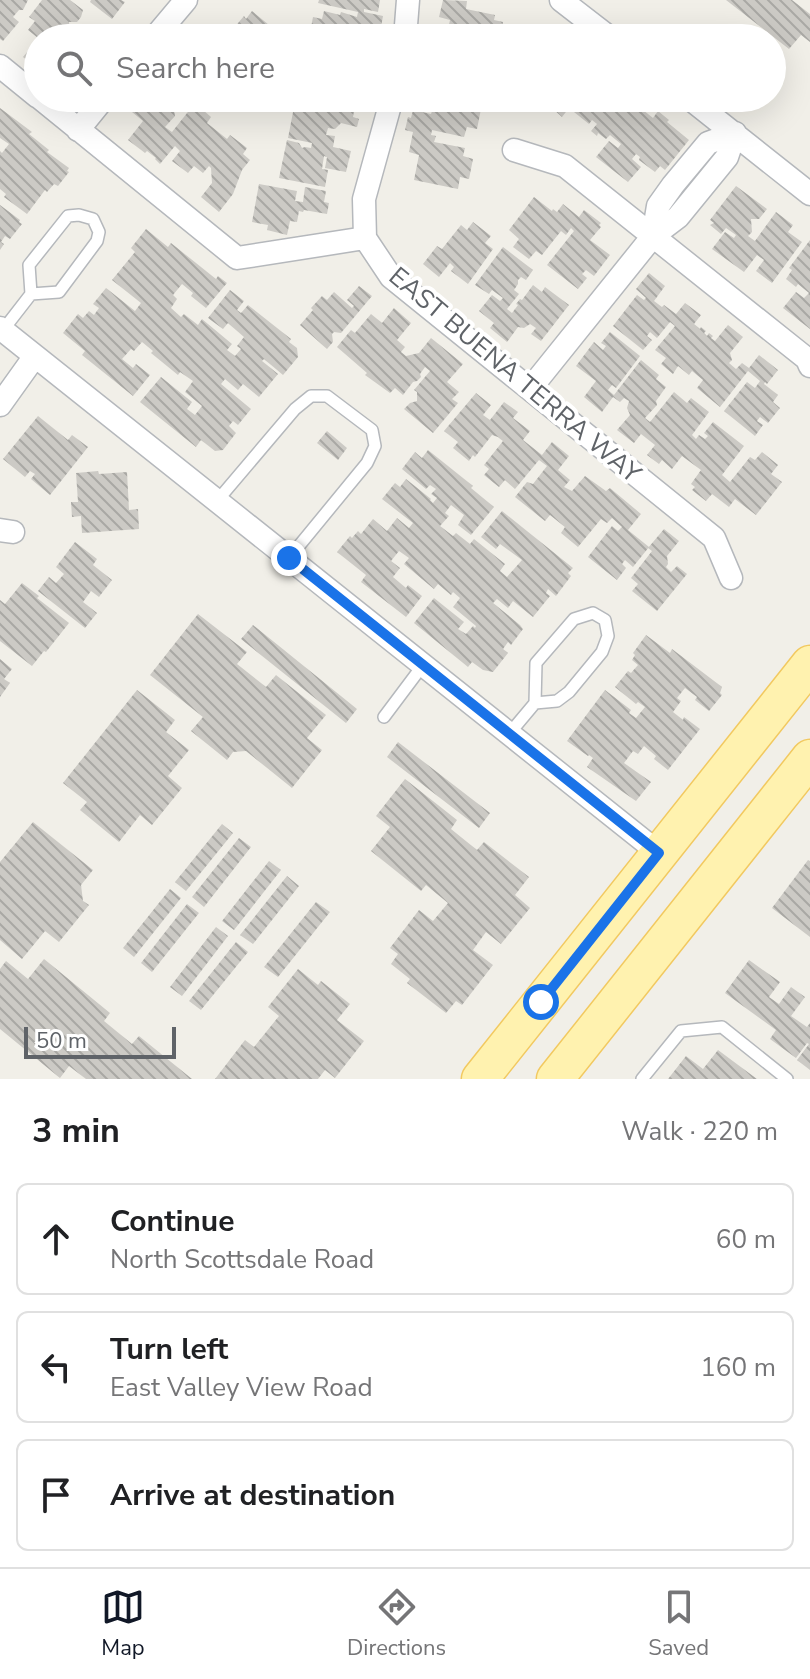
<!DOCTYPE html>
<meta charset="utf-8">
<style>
:root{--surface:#fff;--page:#f6f6f6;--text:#202124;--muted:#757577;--line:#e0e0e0;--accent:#111827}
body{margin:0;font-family:"Nunito Sans",sans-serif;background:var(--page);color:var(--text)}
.scale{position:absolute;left:24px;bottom:20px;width:152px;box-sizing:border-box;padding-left:8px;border:4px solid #5f6368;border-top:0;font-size:22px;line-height:28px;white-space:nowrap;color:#5f6368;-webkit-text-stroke:6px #fff;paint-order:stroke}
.stop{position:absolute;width:24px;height:24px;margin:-18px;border:6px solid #1a73e8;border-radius:50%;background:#fff}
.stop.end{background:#1a73e8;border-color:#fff;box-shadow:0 2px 8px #0008}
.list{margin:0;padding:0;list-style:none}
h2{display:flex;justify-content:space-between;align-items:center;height:104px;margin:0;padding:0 32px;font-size:34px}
h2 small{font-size:26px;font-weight:400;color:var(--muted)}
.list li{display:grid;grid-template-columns:52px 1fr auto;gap:24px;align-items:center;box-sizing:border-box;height:112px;margin:0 16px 16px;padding:0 16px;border:2px solid var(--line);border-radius:12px}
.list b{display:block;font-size:30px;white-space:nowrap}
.list p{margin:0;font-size:26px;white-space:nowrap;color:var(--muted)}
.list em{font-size:26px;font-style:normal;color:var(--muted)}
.icon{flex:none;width:44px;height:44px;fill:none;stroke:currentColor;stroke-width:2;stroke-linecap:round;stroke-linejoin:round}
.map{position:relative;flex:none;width:810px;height:1079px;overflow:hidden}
.search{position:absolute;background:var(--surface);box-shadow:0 8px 32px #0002;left:24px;right:24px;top:24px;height:88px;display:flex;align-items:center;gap:20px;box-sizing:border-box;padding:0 28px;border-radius:44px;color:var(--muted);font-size:30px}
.sheet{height:488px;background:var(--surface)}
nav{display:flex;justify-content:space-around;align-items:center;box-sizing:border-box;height:112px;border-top:2px solid var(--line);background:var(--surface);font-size:22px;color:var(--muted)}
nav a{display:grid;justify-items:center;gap:4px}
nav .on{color:var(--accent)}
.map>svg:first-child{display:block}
</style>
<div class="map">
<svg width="810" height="1079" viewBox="0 0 810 1079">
<defs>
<pattern id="building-back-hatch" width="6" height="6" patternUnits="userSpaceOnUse" patternTransform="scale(2)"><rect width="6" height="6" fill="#cccac5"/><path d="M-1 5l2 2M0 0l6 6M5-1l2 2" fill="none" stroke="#a9a8a4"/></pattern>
</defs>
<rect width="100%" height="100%" fill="#f1efe8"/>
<!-- building -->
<path fill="url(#building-back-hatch)" d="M0,0H28L23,10H19L13,17L19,22L3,41L0,39Z
M42,0H70L83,10L81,17L77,22H69L70,34L67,38H38L28,30L35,21L29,17Z
M91,0H121L125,2L112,19L90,2Z
M319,0H380L378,12L364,9V12L383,16L379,38L360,33L355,38H309L313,17L322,19L324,11L340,15L341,12L357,17L358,12L318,3Z
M443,0L467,1L466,9L495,15L494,20L503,22L500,38H446L450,20L439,17Z
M726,0H792L810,14V42L801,35L789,49Z
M252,11L285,38H221L230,26L233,29L244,16L246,19Z
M96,26L112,38H77L83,29L90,34Z
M38,39V68L23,57Z
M135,98H186L181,104L173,105L175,116L165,127L172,132L195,103L211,117L207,123L227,139L230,135L247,148L243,154L250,160L242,170L233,194L219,212L201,197L212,183L211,168L209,166L203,173L194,166L188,173L172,161L180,151L175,146L160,164L155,159L156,158L147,151L145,153L128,140L143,121L132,112L138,104L133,101Z
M436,98L483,99L477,129L467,127L464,137L432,130L431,135L436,136L434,142L465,148L463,156L473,159L469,179L460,177L458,189L414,180L419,155L409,152L413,132L405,130L408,117L411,118L413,110L431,114L432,111L436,109L440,110L442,103L435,101Z
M545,98H628L653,118L658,111L669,120L667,122L689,140L665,170L660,166L655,172L639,160L640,157L636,154L632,159L641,167L628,182L596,157L609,141L618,148L621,144L610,135L606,139L598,133L597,136L591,131L597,124L592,120L589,124L569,108L562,117L543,100Z
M302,99L336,106L337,101L355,105L353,117L359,119L357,127L341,123L335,129L328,128L326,135L335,136L333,147L351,151L346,172L325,168L327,157L324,156L322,169L328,170L325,187L279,178L287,140L299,143L302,148L305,147L311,148L312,143L288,138L294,107L300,109Z
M0,108L32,132L29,134L49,150L47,152L69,168L67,171L69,172L58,186L54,184L47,192L45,190L27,214L4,197L6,194L0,189V151L2,153L9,144L0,138Z
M259,184L297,191L295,201L303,202L305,187L326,191L324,202L329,203L327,214L304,210L303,212L299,211L297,222L290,221L287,235L267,230L268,225L252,222Z
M736,186L767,209L759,219H751L752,232L748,236L755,241L776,212L793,225L788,232L802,242L772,283L756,271L764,260L757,255L744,272L712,249L725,232L734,238L736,235L726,228L721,234L710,225L714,223L710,220Z
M534,197L552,211L553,209L557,212L563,204L579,217L584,210L601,223L599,225L601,227L590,240L610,255L594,276L586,270L582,274L587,278L578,289L547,265L574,231L571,228L566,235L561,231L542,255L536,251L529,259L513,247L519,239L509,230Z
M0,205L20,220L19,222L22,224L10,239L5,236L1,242L4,244L0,250Z
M473,222L491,236L485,243L493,249L468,284L451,271L454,267L450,263L439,277L423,264L437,246L442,249L461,225L467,230Z
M146,229L168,247L171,243L216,279L218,276L227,283L206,308L191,296L193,293L182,284L173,295L177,299L171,308L181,317L184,314L198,325L202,319L232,344L227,350L235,356L241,349L237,346L244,337L228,323L223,329L208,318L230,290L244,301L237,310L241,313L248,305L291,339L289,342L297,348L298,357L283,375L264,359L262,361L278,374L259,397L243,384L238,390L225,379L221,384L251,409L238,425L233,421L229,426L236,433L223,450L215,451L201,440L196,447L140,402L161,377L192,402L187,409L195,415L202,406L185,392L193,381L180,372L178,375L151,353L153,351L142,342L134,351L131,349L122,359L133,368L136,364L150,375L133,396L82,355L85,351L63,333L78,314L83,318L89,311L94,315L99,308L93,304L106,288L135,311L141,303L112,280L135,252L131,248Z
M810,240V329L783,308L796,292L804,298L809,293L798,284L796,287L786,279L792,270L789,268Z
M503,247L533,270L526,280L521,277L518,280V284L514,290L519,294L507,309L512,313L518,305L516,304L520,299L522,300L533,285L542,292L545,287L569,305L541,341L531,334L536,328L530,324L524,328L518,327L507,342L490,328L494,323L479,311L492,295L500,301L503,298L492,290L489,294L475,285Z
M649,273L665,286L654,301L662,307L664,305L676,314L685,303L701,315L694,324L700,329L701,327L706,331L704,333L707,336L709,333L713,336L711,338L715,341L728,325L743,337L730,353L732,360L729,363L736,369L742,363L749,368L759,355L778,370L767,384L765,382L764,384L778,395L773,402L780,408L768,423L760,417L757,421L763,425L755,436L724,411L747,382L755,388L760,381L748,371L720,407L697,388L703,380L692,371L689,375L678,366L673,374L661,364L666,358L655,350L675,326L670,322L657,338L650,332L647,336L652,340L643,350L613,326L637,295L644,300L646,298L636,289Z
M359,286L372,296L341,333L334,332L332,334L333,342L327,349L300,325L313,310L311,308L322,296L327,300L334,292L352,308L354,306L347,300Z
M394,308L411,323L397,340L405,347L401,352L406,356L419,353L431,338L463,364L447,382L459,392L452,399L458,403L433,433L404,409L410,403L417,401V392L414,390L430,371L425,367L420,374L421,377L417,381L413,382L403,395L395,388L390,393L365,375L367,373L337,347L351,330L355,333L371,314L382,323Z
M610,332L640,356L616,388L612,385L608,390L614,395L641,360L659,375L656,379L666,387L656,401L657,405L645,418L650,422L674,392L687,403L691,398L709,412L692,435L696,439L699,435L705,439L708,436L704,433L713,422L744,446L722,475L730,482L750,457L755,460L762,452L778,465L771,474L782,482L756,515L735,499L729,507L712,494L706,501L692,490L695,487L691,484L701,470L682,456L672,469L662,460L659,464L647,455L655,445L641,434L634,443L617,430L630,415L627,408L629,401L624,398L620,402L613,397L602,412L584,397L596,381L576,366L594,342L603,350L606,346L601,343Z
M476,393L491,405L483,415L490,420L504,402L518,412L513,418L530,431L523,440L542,455L552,442L569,456L558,470L570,480L564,487L572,491L585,476L606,491L610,488L641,514L628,530L649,547L633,567L625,560L622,564L626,568L617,580L588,557L612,526L618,531L622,527L612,518L607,523L601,519L578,547L561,533L565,527L550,515L545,521L515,497L527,482L533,484L547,466L539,460L515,489L505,480L499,487L484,475L489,469L484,465L503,441L498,437L492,435L475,457L473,455L469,461L453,448L458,442L444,431Z
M38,416L68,440L72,435L88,447L50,495L31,479L35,474L30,471L25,477L3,459Z
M327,431L347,448L338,460L317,443Z
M428,450L473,486L471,488L494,507L471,535L458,525L464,515L451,505L445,513L449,516L440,526L453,536L456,533L470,544L474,539L505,564L500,571L507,577L522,560L500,544L496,549L481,537L502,511L573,568L568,573L571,576L556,596L548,589L546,593L550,596L533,617L513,601L508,608L497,599L493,603L520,625L523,629L511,645L508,642L503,649L508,653L493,672L483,670L472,662L468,667L414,623L434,598L464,622L458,629L466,634L473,626L475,628L476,626L453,607L460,598L453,592L451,595L438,584L434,589L404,564L409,558L399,551L391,561L400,568L393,577L406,588L408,585L422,596L406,617L361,582L366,575L337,552L350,536L352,538L358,531L361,534L373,519L387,531L397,518L409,528L413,523L382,499L395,483L400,487L406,479L431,499L430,500L433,503L437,498L431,494L436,489L430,485L426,489L402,469L415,452L422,458Z
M98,471L99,474L127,472L129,510L138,509L139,529L82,533L81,516L72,517L71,502H78L76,473Z
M664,529L679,541L667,556L668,564L666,567L671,572L677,566L687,574L657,611L632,591L638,584L631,578L652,551L648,548Z
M75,542L97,559L93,565L112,580L99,597L91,591L83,602L97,613L85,628L38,591L49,577L56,583L64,574L56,567Z
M22,583L39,596L37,598L69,623L46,652L44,651L32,666L0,641V600L5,604Z
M198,614L247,652L237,664L266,687L276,675L326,715L307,738L322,750L292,788L246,751L233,752L227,760L191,731L203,717L150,675Z
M253,625L357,709L346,723L241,639Z
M646,635L670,653L672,649L722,687L720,693L722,695L709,711L695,700L697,697L685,688L677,698L681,701L673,712L683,720L684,717L700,729L668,770L654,759L656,756L644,746L638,754L633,751L624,763L651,782L636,801L587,767L593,758L589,755L588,756L567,741L605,690L631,710L629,713L636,718L645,707L638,702L636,704L615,687L628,671L631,673L638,665L632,660L635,655L633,653Z
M0,659L12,669L4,679L10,683L0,697Z
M137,690L175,720L166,732L189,750L168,776L182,788L152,825L140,815L119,842L80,810L87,802L63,783Z
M398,742L490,813L479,828L387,757Z
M405,779L457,820L451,829L477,850L484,842L529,877L515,895L530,908L501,944L486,932L473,950L493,965L462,1005L456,1001L446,1013L407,983L410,979L391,964L398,954L390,948L419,910L433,921L448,903L426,885L421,891L371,851L390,827L376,816Z
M33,822L93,870L81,885L83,901L89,905L59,942L45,931L22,959L0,940V862Z
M222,824L233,833L186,891L175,882Z
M239,838L251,847L204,907L192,897Z
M808,860L810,861V937L772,908Z
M269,861L281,870L234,930L222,921Z
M287,876L299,886L253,944L240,935Z
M170,889L181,898L134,957L123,948Z
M316,902L330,912L278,977L264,967Z
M187,904L199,913L152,972L141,963Z
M216,927L228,936L182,996L170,987Z
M236,942L248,952L201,1010L189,1001Z
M44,959L110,1013L104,1021L132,1044L139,1036L192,1079H86L69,1066L60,1078L0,1029V969L6,961L28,979Z
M749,960L780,982L769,997L779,1004L791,987L805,997L791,1016L807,1027L810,1023V1070L797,1060L809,1044L807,1043L796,1058L770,1039L776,1030L725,993Z
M298,969L318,985L321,981L350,1004L337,1020L364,1041L335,1078L325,1070L318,1079H215L245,1040L254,1047L279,1016L268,1007Z
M718,1050L757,1079H668L686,1056L703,1069Z"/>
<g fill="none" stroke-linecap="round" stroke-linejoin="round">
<!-- lane casing -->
<g stroke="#b5b8bc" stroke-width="14">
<path id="lane" d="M3,330L31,294L29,265L68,216L79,215L93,219L99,232L97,241L59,292L31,294
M217,501L295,409L311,396H327L372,430L375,446L367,463L289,558
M384,717L423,665
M509,734L535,703L536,663L574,619L593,613L605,620L608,636L602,652L569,692L557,701L535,703
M642,1079L681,1031L722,1027L787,1079"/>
</g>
<!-- street casing -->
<g stroke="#b5b8bc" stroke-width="25">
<path id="street" d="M561,0L610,38
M154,38L186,0
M405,38L408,0
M0,66L38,97
M40,98L237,258L365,238
M689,98L810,194
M78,130L104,98
M514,150L565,166L807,359L810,366
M653,236L658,206L673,185L708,143L735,133
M365,238L391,277L714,538L731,578
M365,238L364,199L392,98
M0,328L659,853
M530,389L653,236L678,217L727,157L735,133
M0,405L35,356
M0,530L13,532"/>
</g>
<!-- primary casing -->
<g stroke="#f2c960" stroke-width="39">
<path id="primary" d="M480,1079L810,664
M555,1079L810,758"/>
</g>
<!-- lane -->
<use href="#lane" stroke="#fff" stroke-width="11"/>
<!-- street -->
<use href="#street" stroke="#fff" stroke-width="22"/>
<!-- primary -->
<use href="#primary" stroke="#fff2af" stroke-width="36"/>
</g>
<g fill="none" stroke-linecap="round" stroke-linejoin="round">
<!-- route -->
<path stroke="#1a73e8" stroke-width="10" d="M289,558L659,853L541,1002"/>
</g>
<g text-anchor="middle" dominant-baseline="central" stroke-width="8" stroke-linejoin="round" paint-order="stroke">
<!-- street labels -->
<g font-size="26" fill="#5f6368" stroke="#fff">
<text transform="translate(515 375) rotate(40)">EAST BUENA TERRA WAY</text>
</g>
</g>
</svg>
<div class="scale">50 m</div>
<div class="stop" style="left:541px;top:1002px"></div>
<div class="stop end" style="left:289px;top:558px"></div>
<div class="search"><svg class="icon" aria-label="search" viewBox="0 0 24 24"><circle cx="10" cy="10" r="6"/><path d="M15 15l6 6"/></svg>Search here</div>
</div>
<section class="sheet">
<h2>3 min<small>Walk · 220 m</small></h2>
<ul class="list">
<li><svg class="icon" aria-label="ahead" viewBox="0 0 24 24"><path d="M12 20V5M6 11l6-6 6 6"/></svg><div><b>Continue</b><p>North Scottsdale Road</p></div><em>60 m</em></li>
<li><svg class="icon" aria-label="left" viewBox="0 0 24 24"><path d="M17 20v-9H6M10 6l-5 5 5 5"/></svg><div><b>Turn left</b><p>East Valley View Road</p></div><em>160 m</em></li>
<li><svg class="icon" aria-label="arrive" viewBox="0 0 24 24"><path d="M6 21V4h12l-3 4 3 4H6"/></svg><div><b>Arrive at destination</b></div></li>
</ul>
</section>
<nav>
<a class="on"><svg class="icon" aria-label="map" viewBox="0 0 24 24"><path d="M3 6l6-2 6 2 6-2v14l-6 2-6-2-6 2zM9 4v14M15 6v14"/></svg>Map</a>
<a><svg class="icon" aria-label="directions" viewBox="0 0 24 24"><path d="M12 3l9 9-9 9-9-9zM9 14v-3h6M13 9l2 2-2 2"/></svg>Directions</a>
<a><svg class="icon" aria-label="saved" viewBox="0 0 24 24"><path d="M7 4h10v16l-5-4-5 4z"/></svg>Saved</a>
</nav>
